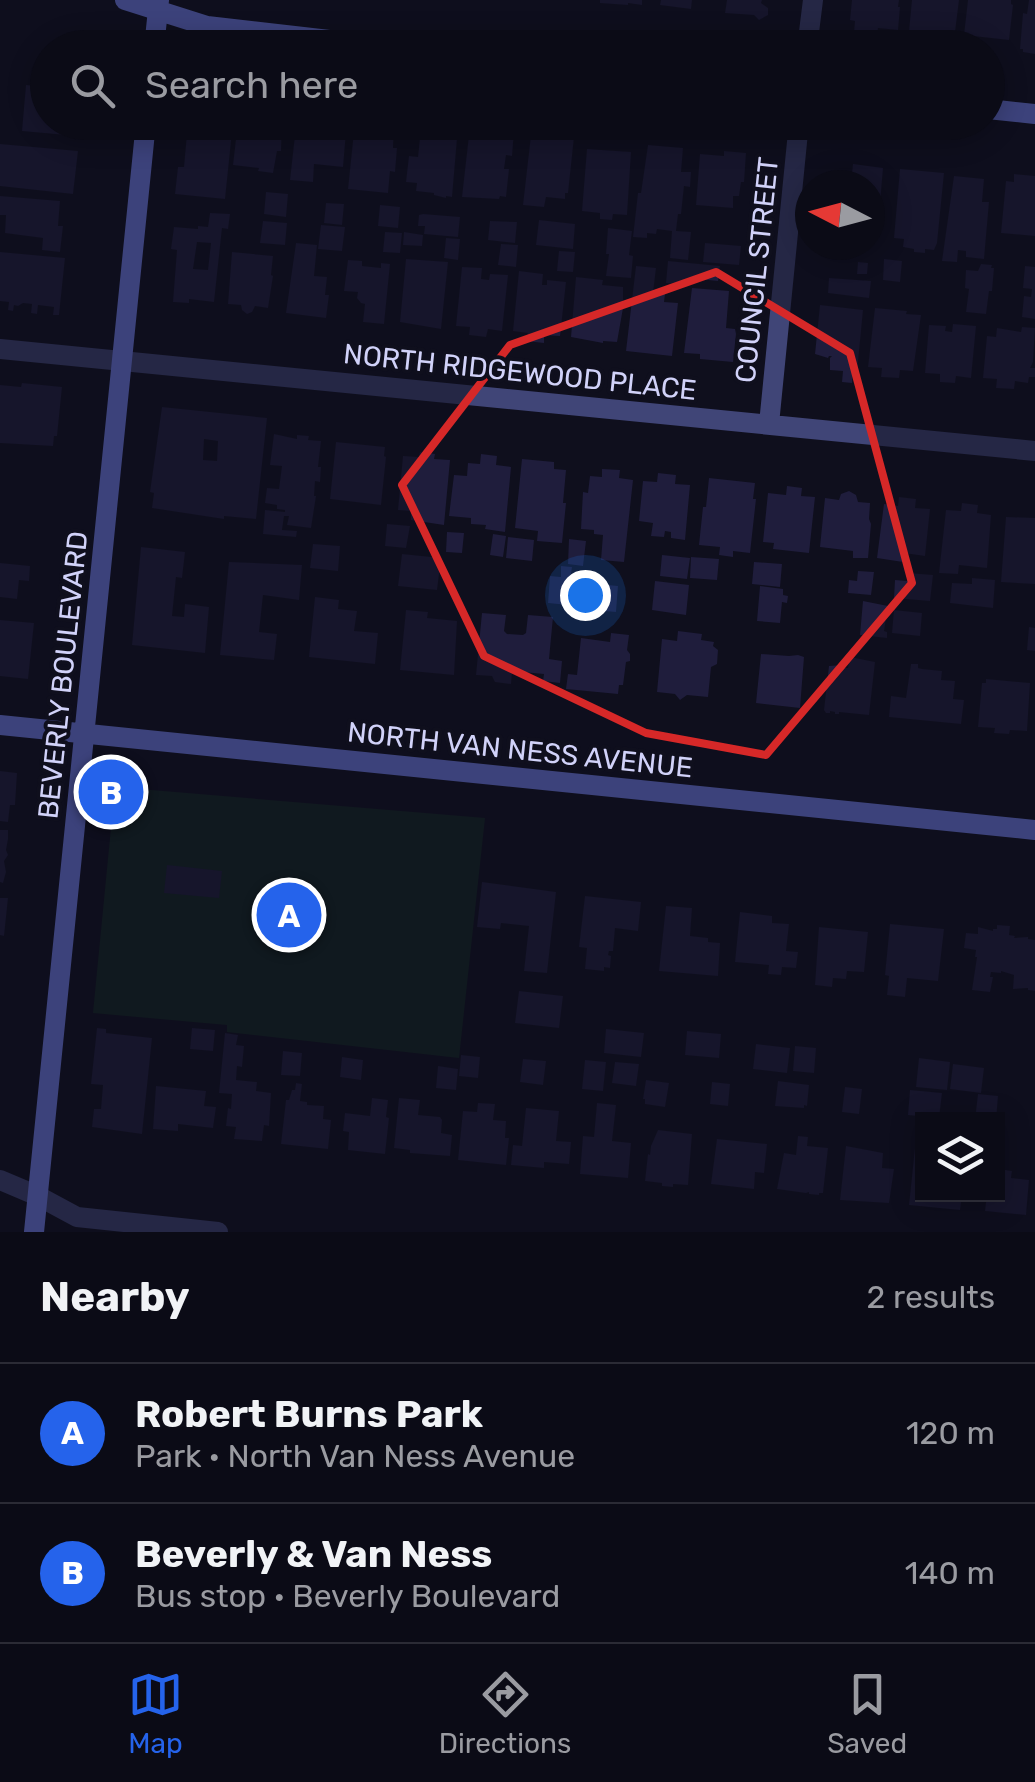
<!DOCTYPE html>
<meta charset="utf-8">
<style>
:root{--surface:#0b0b16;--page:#191923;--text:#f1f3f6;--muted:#9a9ba1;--line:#2b2b35;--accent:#2563eb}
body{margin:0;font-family:Rubik,sans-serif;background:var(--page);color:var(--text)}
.controls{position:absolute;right:30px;bottom:30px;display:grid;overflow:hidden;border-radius:0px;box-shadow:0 5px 25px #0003}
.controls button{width:90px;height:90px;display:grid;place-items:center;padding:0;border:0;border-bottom:2px solid var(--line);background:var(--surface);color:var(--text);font:50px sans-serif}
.compass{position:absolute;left:795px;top:170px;width:90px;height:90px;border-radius:50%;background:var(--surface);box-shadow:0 5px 25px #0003;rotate:276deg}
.you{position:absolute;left:585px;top:595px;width:35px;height:35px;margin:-25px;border:8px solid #fff;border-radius:50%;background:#1a73e8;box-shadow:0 0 0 15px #1a73e833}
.badge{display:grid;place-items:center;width:65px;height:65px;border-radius:50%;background:var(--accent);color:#fff;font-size:32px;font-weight:700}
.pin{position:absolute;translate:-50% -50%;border:5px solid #fff;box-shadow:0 2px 10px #0006}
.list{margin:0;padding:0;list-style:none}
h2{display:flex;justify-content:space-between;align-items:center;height:130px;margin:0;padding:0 40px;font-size:42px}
h2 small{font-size:32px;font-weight:400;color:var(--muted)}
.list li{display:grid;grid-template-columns:65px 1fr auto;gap:30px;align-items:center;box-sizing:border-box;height:140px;padding:0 40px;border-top:2px solid var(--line)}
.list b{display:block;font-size:38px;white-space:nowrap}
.list p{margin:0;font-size:32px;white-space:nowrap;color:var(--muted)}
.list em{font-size:32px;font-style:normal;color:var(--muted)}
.icon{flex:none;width:55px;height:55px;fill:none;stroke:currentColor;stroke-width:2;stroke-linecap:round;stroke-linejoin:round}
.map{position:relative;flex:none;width:1035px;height:1232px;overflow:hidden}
.search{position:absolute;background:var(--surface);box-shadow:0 5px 25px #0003;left:30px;right:30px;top:30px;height:110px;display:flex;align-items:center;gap:25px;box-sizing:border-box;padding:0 35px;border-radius:55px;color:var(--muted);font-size:38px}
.sheet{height:410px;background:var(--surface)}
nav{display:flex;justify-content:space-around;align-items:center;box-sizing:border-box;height:140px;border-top:2px solid var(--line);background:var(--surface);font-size:28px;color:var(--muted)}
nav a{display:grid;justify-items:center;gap:5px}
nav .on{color:var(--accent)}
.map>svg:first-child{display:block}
</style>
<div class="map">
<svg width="1035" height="1232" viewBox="0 0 1035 1232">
<rect width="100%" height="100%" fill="#0f0f1d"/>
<!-- green -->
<path fill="#132723" d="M115,787L485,818L459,1058L227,1032V1025L93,1013Z"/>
<!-- building -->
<path fill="#1f1d3c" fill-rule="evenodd" d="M600,0H642V5L628,3V5L600,3Z
M661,0H692L691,9L660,5Z
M727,0H762L761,3L768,8V15L759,20L754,15L725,13Z
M852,0H899L898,7H900L898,30L878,28L877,35L854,32L855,21L850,20Z
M912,0H959L955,32H952L951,39L923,37L924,33L909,31Z
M968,0H1011V4L1013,5L1009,40L964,35Z
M1029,0H1035V54L1023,52V49H1020L1023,13L1027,14Z
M26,85L48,87V122H68L66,135L22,131Z
M188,122H233L225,199L175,194L178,167H184Z
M238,122H282L281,151H277L273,173L258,171L259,168L233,165Z
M301,122H337L344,125L343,132H346L343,167L314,164L313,182L290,180L295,135H300Z
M355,122H394L393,148H397L395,172L390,171L388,193L348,189Z
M438,125L458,127L452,197L446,196V198L434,195V193L416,191L417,183L406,182L409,156L418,157L420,138L437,140Z
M481,128L514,131L512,156L506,155L504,169H509L506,197L500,196L499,199L462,197L469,135L480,136Z
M546,134L574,137L568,193H565V199L546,197L544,207L523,205L531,135L546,136Z
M0,144L78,151L73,194L0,186Z
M648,145L683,148L681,172H691L690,187L684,186L681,214H678L676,231L691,232L688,260L670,258L672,231L657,229L656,234L647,233V238L633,237L638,193H641Z
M587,149L631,152L627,215L613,214L612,220L600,219V213L582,211Z
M724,151L746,153L744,182H741L739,196H733V208L696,205L700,154L724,156Z
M853,164L883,168L879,216L870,215V185H837L839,172L852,173Z
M900,169L944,173L937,243L934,250L925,249V253L914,252V249L903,247L904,239L894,238Z
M1014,174L1035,176V236L1001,233L1006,181L1014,182Z
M954,176L984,179L982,202H989L984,259L966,257V251L958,250L957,262L942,261Z
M266,192L288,194L286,217L264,214Z
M0,196L60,201L58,226H63L60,252L42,250L43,238L5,233L6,215H0Z
M326,203L344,204L342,225L324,223Z
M380,205L400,207L398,228L378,226Z
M210,213L230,214L228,229L222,228L214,302L189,299V303L173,302L177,250L171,249L174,227L198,229V226L208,227ZM197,242L211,243L208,270L193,269Z
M423,214L460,217L458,237L424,234L425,226H418L419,215Z
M539,220L575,224L573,249L536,245Z
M263,221L287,223L285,245L260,243Z
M490,221L517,222L515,243L488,240Z
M321,225L345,227L342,251L318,249Z
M608,228L632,231L629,255L633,256L631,278L606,276L609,254H606Z
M385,232L402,233L400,253L383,252Z
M404,232L423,235L422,246L403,245Z
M446,238L460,239L458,260L444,258Z
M296,243L317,245L314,276L327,277L325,295H329L326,318L286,313Z
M705,243L741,246L739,265L703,262Z
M501,244L518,245L516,267L498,265Z
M559,251L575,252L573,272L557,271Z
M0,252L65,258L59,315H53L54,307L38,305L37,314L31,313L32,304L23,303L18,306L14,305L13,311L8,310L9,302L0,301Z
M232,252L273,256L271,275L273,276L268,308L255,306L252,312L247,314L242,310L241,305L228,304Z
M406,259L448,262L441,329L400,322Z
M884,259L902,261L900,282L883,280Z
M348,260L362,261V266L381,268V263L390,264L384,324L363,322L365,304L361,303L357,298L358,292L344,291Z
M668,261L720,266L718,281L689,278V285L666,283Z
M858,262L868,263L867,274H857Z
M981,264L992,265L991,268H994L992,291H989L986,314L966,312L969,289L965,288L966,270L978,271Z
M636,266L656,268L653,293L665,294L664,302L678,303L672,356L626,351Z
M1025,266L1035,267V319L1022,317L1024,296L1031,297L1032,289L1023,288Z
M462,267L482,268L481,279L489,280L490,274L508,275L502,331L488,329L486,337L469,335L470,327L456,326Z
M519,271L543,274L542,285H547V280L566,282L560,336L544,335V343L526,341L528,333L513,331Z
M576,277L603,280L602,285L623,287V308L617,342L603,341V343L571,337Z
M829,278L871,281L869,298L828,293Z
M692,288L729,291L726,328L735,329L736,334L733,362L700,359V354L684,353Z
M820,305L863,310L857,372H853L852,383L842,382L843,371L830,370V358L832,356H829L828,358L815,354Z
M875,308L907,311L906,314L921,315L913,371L900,370L899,378L881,377L882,368L868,367Z
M953,324L976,326L971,378L956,376L955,383L940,382V374L925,373L929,325L946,326L945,331L952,332Z
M1022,327L1035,328L1033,362L1030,368H1035V377H1029L1028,383L1015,381L1014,389L996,388L997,379L983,378L987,336L996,337L997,328L1021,332Z
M22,383L62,387L57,436H54L53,446L0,443V385L21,387Z
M162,407L267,418L256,519L224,516V519L152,508L154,493L150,492ZM204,439L218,441L217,461L203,460Z
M274,434L297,439V435L309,436L308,440L321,441L318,467H321L320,482L315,481L314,496H316L311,528L287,525L289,516H284L282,530L297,531L296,537L263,534L265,510L285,512V510L277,509V505L265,503L267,488L279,489L282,466L270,465Z
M336,442L385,447L384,456L386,457L381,505L330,499Z
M420,452L435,454L434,459L450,460L444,525L411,520V511L398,510L403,456L419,457Z
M481,454L497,456L496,465L511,467L505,532L485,529L486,525L471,524V518L449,516L454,475L467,476L468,463L480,464Z
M522,459L554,462V469L566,470L563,503H566L562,543L537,541L538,531L515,528Z
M602,469L620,470L619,478L633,480L624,562L601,560L603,535L594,534V530L581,529L583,492L588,493L590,476L602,477Z
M658,473L676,475L675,484L690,485L685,540L671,538V532L665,531L664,537L651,536L653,523L639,521L643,481L657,482Z
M709,478L755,483L753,499H756L750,553L733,551V557L719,555L720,547L699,545L703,507H706Z
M787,486L802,488L801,496L815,497L809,553L773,549L774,543L763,542L768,493L786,495Z
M849,491L856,495L858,502L870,503L869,519L871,524L868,558H853V551L820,547L825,498L839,500L841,494Z
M899,497L916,499L915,508L930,509L925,556L904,553L903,562L877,558L884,504L898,506Z
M962,503L978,505L977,513L991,515L987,568L959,565L958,574L939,573L946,510L961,511Z
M1006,517L1035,518V584L1001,582Z
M387,524L410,526L406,548L385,546Z
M447,532L464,533L462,553L446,552Z
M493,534L506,536L503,557L490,555Z
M508,537L534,540L532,561L506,558Z
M569,539L586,541L583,566L568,564Z
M313,544L340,546L338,571L310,568Z
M141,547L185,552L182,578L176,577L172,616L184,617L185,604L209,607L205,653L132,645Z
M402,554L441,558L437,590L398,586Z
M662,555L690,558L687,579L660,576Z
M691,557L719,559L717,580L690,578Z
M229,562L302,565L299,600L263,595L259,632L277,634L274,660L220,655Z
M754,562L782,564L780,587L752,584Z
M0,563L30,566L29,581L19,580L17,599L0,597Z
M561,566L572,567L570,581L618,586L616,612L568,608V605L548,603L550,576L561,577Z
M858,571L874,572L871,595L848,593L849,580L857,581Z
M908,573L933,575L930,601L894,598L895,580L907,581Z
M972,578L995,580L993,608L950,603L952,583L972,584Z
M655,581L689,585L686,615L652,610Z
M760,586L783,589V595L788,596L787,603L782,602L780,623L757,621Z
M315,597L339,600L338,609L357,611L354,631L378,633L375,664L309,657Z
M863,601L888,606L884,631L887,632V638L860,635Z
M406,610L428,612L427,618L457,621L454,675L400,670Z
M894,610L922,613L920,636L892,633Z
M482,613L506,615L504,631L507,634L523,635L526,633L528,615L553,617L549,659L562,661L560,683L543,681L544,674L512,671L511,684L495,682L492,676L476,675Z
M0,620L34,623L28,679L0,676Z
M1029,627L1035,628V651L1027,650Z
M678,631L702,634L701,640L714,642L713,646L718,650L717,664L711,667L708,697L687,695L680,700L675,694L657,692L662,639L677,641Z
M611,633L629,635L627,650L630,654V661L626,662L623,685H619L618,694L566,689L568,674L577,675L581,638L610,642Z
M761,654L789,656L798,655L804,657L800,708L756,703Z
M850,657L875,662L869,715L839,712V714H835V712L830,711V713H826L824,710L829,666L843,665V668H848Z
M911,664H918V668L922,669L942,671L941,680L955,681L953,699L964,700L961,724L889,717L891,696L906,698Z
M986,679L1030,683L1027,731L1010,730L1009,734L994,733L995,728L978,727L982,683H986Z
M0,771L17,773L15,805H10L8,822L0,821Z
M0,830H8V839L6,850L8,855L4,861L6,872L3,883L0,882Z
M167,865L222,871L219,898L164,893Z
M482,882L556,892L547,973L524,971L529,926L501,923L500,929L477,927Z
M585,896L641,902L638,931L615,928L613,951H609L608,955L611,956L610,968L604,967V971L585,969L587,948L579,947Z
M0,898H8L4,936L0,935Z
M666,906L692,908L690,936L708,938V942L720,943L718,976L659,971Z
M740,912L772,916V923L789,924L786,951L798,952L796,968L782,967L781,975L768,974L769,965L735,962Z
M890,924L944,929L938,981L907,978L905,997L887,995L889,976L885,975Z
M997,925L1010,926L1009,935L1015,936L1014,938L1028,937V939L1035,940V991L1028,990V988L1013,989L1014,975L1001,971V973L991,972L990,977H993L990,992L972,990L977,957H975L976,950L964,948L966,933L978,934V927L993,931V929H997Z
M819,927L868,932L864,972L847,971L846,979L833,978L832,987L815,985Z
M519,991L563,996L559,1028L515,1023Z
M97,1028L106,1029V1033L152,1038L142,1134L92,1127L94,1109H101L103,1085L91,1084Z
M192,1028L215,1030L213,1051L190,1049Z
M606,1029L644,1033L641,1057L604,1053Z
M687,1031L721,1034L719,1058L685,1055Z
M225,1033L238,1035L236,1045L244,1046L242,1067L237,1066L236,1080L257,1082L256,1091L271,1093L269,1126L264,1125L262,1141L234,1139L236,1127L226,1126L228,1108L231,1109L232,1094L219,1093Z
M756,1044L790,1048L787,1073L753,1069Z
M795,1046L816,1048L814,1073L793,1071Z
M283,1051L302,1053L300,1076L281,1075Z
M461,1055L480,1057L478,1078L459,1076Z
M342,1057L363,1060L361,1080L340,1077Z
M919,1058L950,1062L947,1090L916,1087Z
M523,1059L546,1061L543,1085L520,1082Z
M585,1060L606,1062L603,1091L582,1089Z
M615,1062L639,1064L636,1086L612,1083Z
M953,1064L984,1068L981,1093L950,1089Z
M438,1066L458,1069L456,1090L436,1088Z
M646,1080L669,1083L665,1107L645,1104V1099H643Z
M778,1081L809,1085L807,1106L804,1105V1108L775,1106Z
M712,1082L730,1084L728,1106L710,1104Z
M296,1083L302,1084L300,1101L307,1102V1105L324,1106L323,1119L331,1120L328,1149L281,1144L286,1100H289L292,1090H295Z
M156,1086L206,1091L204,1106L216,1107L213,1128L178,1124V1131L153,1129Z
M845,1087L862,1089L859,1114L842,1112Z
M910,1090L942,1093L939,1118L908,1115Z
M978,1094L998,1096L996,1120H975Z
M372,1098L388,1100L386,1117L389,1118L385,1154L348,1150L349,1132L343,1131L345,1113L370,1116Z
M399,1098L420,1100L418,1115L440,1117L442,1120L441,1133L452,1135L450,1156L410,1153V1150L394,1148Z
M478,1103L495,1104L493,1120L506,1121L505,1138H509L506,1165L458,1160L463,1111L477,1112Z
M597,1103L616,1105L612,1141L631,1143L628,1178L580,1174L583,1136L594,1137Z
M526,1108L559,1111L556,1141L571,1142L569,1164L544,1162V1168L511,1165L513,1145L522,1146Z
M658,1130L692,1134L688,1185L673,1184V1187L662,1186V1183L645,1181L648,1154L650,1155L651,1146Z
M798,1136L808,1137L807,1146L828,1148L823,1193H819V1195L809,1194V1192L806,1193L777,1189L784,1153L796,1155Z
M717,1139L767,1144L764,1173L755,1172L754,1189L711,1184Z
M846,1146L883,1153L882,1168L894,1169L889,1203L840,1200Z
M915,1148L922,1149V1194H962L960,1210L909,1205Z
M998,1169L1012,1171L1011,1178L1029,1180L1026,1215L985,1211L987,1194H998Z"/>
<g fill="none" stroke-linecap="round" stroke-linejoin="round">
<!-- street -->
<path stroke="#404577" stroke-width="20" d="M807,48L813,0
M0,349L1035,451
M769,424L799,122
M0,1180L38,1196L77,1217L218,1232"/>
<!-- secondary -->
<path stroke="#7482ed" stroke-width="20" d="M125,0L207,26L399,48
M154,48L159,0
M988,109L1035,114
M0,725L1035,830
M34,1232L146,122"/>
</g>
<!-- marked area -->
<path d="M0 0H1035V1232H0ZM716,272L850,353L912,583L766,755L646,733L484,656L402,485L510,345Z" fill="#0f0f1d" fill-opacity=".55" fill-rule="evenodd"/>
<path fill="none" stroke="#d62828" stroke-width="8" stroke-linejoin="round" d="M716,272L850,353L912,583L766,755L646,733L484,656L402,485L510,345Z"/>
<g text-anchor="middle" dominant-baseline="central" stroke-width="8" stroke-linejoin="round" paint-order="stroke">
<!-- street labels -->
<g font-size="28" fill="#d1d2f9" stroke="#0f0f1d">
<text transform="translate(757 270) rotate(-84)">COUNCIL STREET</text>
<text transform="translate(520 372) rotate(6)">NORTH RIDGEWOOD PLACE</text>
<text transform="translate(63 675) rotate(-84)">BEVERLY BOULEVARD</text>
<text transform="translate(520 750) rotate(6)">NORTH VAN NESS AVENUE</text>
</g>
</g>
</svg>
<div class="controls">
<button><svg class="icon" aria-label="layers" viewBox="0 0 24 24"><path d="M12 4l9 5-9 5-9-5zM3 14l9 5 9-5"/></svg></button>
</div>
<svg class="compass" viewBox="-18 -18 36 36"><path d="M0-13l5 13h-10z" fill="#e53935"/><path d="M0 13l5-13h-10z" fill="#9a9ba1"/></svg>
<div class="you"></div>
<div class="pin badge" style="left:289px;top:915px">A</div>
<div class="pin badge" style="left:111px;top:792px">B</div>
<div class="search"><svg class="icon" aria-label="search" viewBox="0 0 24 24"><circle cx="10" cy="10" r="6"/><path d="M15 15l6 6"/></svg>Search here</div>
</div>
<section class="sheet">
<h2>Nearby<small>2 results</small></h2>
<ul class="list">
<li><span class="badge">A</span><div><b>Robert Burns Park</b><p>Park · North Van Ness Avenue</p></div><em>120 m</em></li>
<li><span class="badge">B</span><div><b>Beverly &amp; Van Ness</b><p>Bus stop · Beverly Boulevard</p></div><em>140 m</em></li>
</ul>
</section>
<nav>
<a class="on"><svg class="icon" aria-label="map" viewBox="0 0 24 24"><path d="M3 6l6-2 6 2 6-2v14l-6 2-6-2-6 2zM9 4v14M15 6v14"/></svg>Map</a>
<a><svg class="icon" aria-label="directions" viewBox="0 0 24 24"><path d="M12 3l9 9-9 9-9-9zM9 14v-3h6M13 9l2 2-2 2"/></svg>Directions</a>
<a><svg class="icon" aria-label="saved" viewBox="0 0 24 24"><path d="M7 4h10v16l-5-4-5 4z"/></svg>Saved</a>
</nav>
